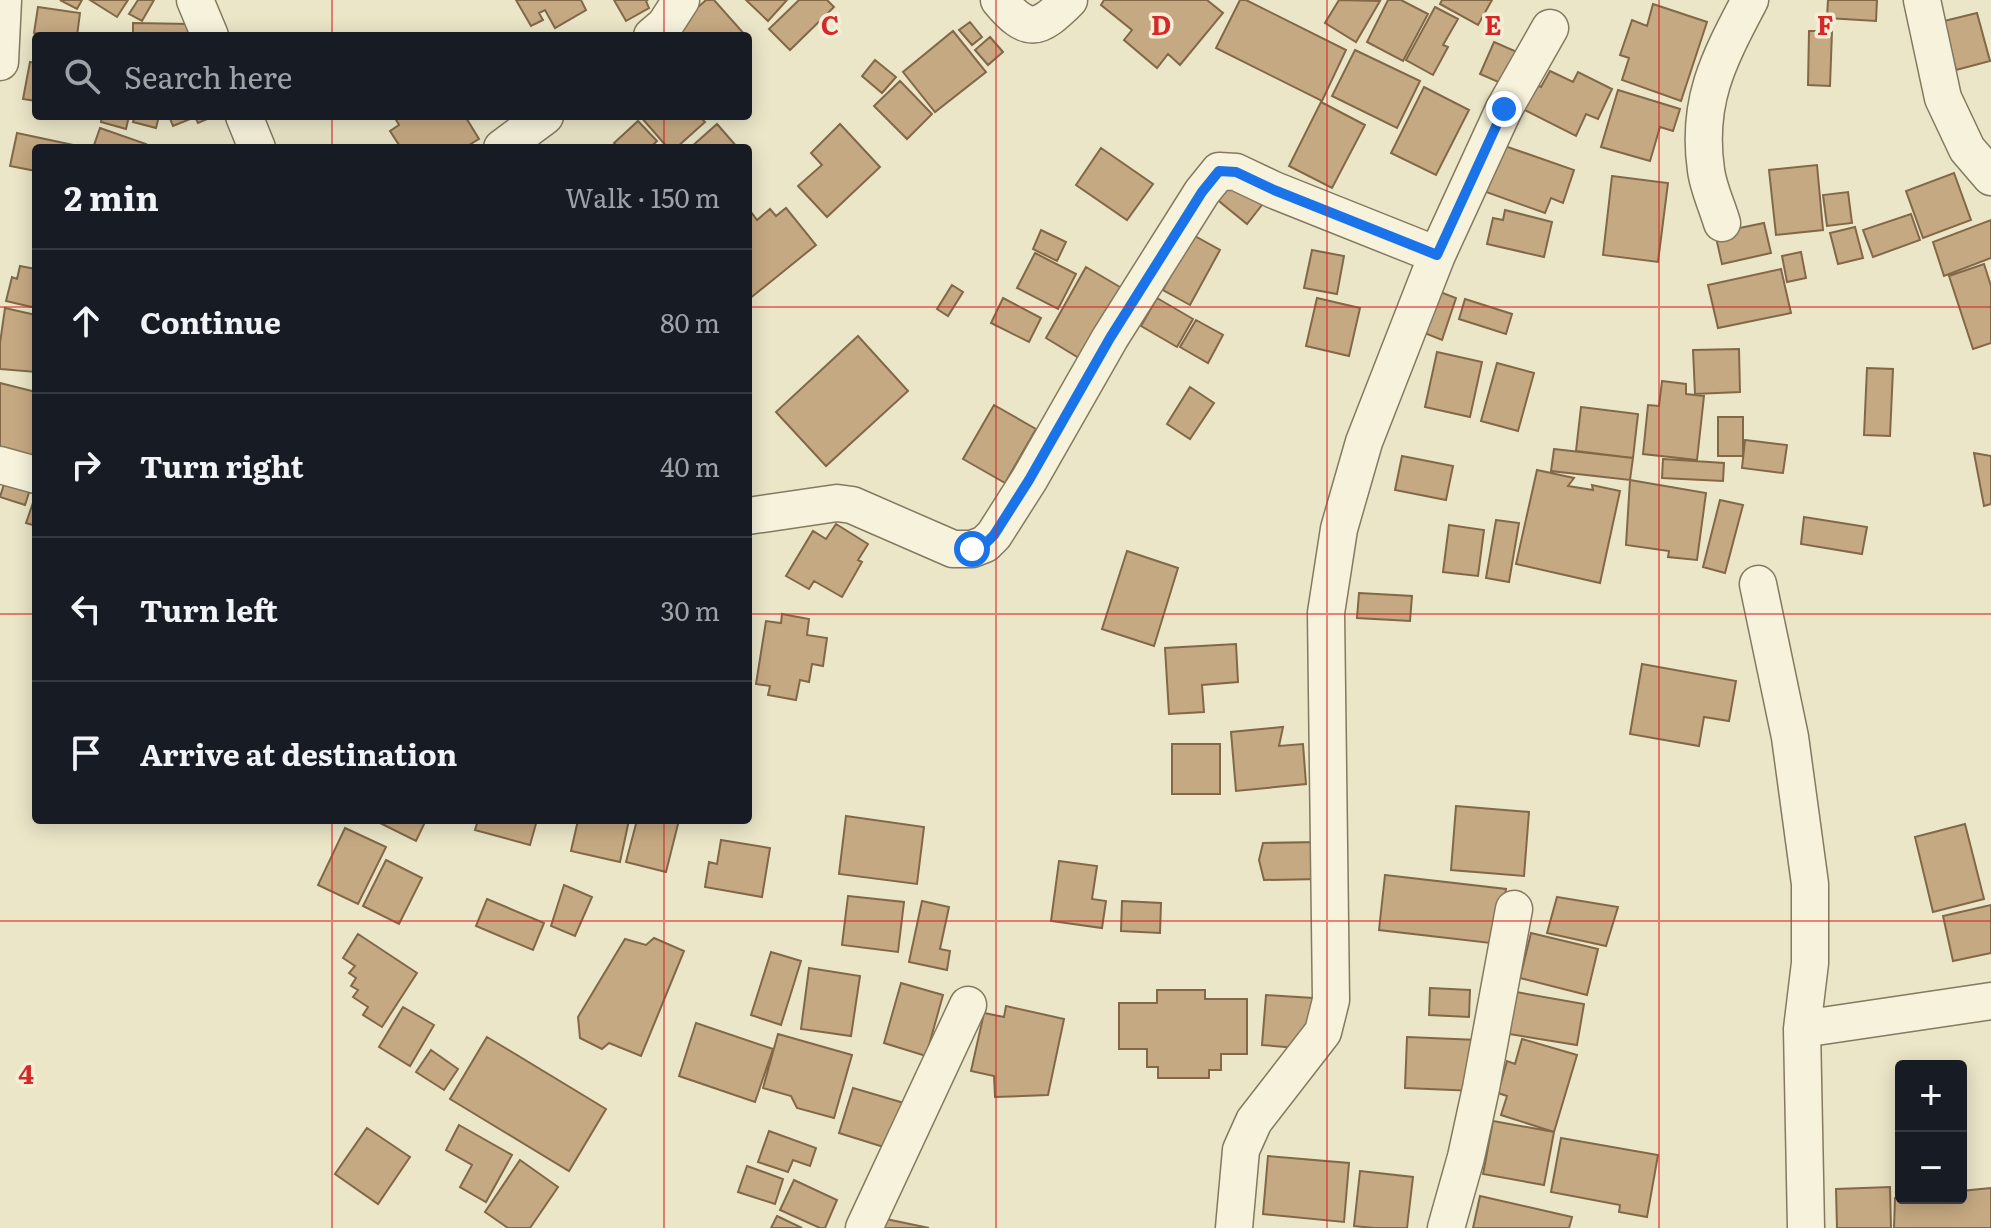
<!DOCTYPE html>
<meta charset="utf-8">
<style>
:root{--surface:#171b24;--page:#242831;--text:#f1f3f6;--muted:#9ea1a6;--line:#363941}
body{margin:0;font-family:Literata,serif;background:var(--page);color:var(--text)}
.controls{position:absolute;right:24px;bottom:24px;display:grid;overflow:hidden;border-radius:8px;box-shadow:0 4px 20px #0003}
.controls button{width:72px;height:72px;display:grid;place-items:center;padding:0;border:0;border-bottom:2px solid var(--line);background:var(--surface);color:var(--text);font:40px sans-serif}
.stop{position:absolute;width:24px;height:24px;margin:-18px;border:6px solid #1a73e8;border-radius:50%;background:#fff}
.stop.end{background:#1a73e8;border-color:#fff;box-shadow:0 2px 8px #0008}
.list{margin:0;padding:0;list-style:none}
h2{display:flex;justify-content:space-between;align-items:center;height:104px;margin:0;padding:0 32px;font-size:34px}
h2 small{font-size:26px;font-weight:400;color:var(--muted)}
.list li{display:grid;grid-template-columns:52px 1fr auto;gap:24px;align-items:center;box-sizing:border-box;height:144px;padding:0 32px;border-top:2px solid var(--line)}
.list b{display:block;font-size:30px;white-space:nowrap}
.list em{font-size:26px;font-style:normal;color:var(--muted)}
.icon{flex:none;width:44px;height:44px;fill:none;stroke:currentColor;stroke-width:2;stroke-linecap:round;stroke-linejoin:round}
.map{position:relative;flex:none;width:1991px;height:1228px;overflow:hidden}
.search{position:absolute;background:var(--surface);box-shadow:0 4px 20px #0003;left:32px;top:32px;width:720px;height:88px;display:flex;align-items:center;gap:20px;box-sizing:border-box;padding:0 28px;border-radius:8px;color:var(--muted);font-size:30px}
.panel{position:absolute;background:var(--surface);box-shadow:0 4px 20px #0003;left:32px;top:144px;width:720px;height:680px;border-radius:8px}
.map>svg:first-child{display:block}
</style>
<div class="map">
<svg width="1991" height="1228" viewBox="0 0 1991 1228">
<rect width="100%" height="100%" fill="#ebe6c8"/>
<!-- building -->
<path fill="#c5a982" stroke="#826847" stroke-width="2" d="M60,0H82L77,9Z
M90,0H128L117,17Z
M138,0H154L142,21L129,14Z
M516,0H581L586,10L555,28L545,10L539,13L543,20L531,26Z
M614,0H648L646,1L649,8L626,21Z
M706,0H714L746,36H671L669,33Z
M746,0H787L768,21Z
M799,0H827L834,7L790,50L769,29Z
M1104,0H1207L1223,13L1180,65L1168,54L1157,68L1124,40L1132,30L1101,5Z
M1240,0H1246L1346,50L1322,101L1216,48Z
M1339,0L1380,1L1356,42L1325,23Z
M1388,0H1401L1428,14L1403,61L1367,42Z
M1442,0H1492L1478,25L1440,4Z
M1828,0H1877L1876,21L1827,18Z
M1653,4L1707,22L1681,101L1622,80L1629,58L1620,55L1632,20L1647,26Z
M38,7L80,13L77,36H52L34,33Z
M1435,7L1458,19L1443,45L1448,47L1433,75L1406,60Z
M1977,13L1990,61L1956,70L1944,21Z
M970,22L982,37L972,45L959,30Z
M133,23L190,24V36H133Z
M953,31L986,72L935,112L903,72Z
M1809,31H1832L1830,86L1808,85Z
M990,37L1003,52L988,65L975,50Z
M1494,42L1517,52L1503,84L1480,74Z
M1355,50L1420,81L1397,128L1332,96Z
M875,60L896,77L882,93L862,76Z
M30,62L36,63V101L23,99Z
M1550,71L1573,82L1578,72L1612,89L1598,119L1586,114L1576,136L1523,109L1534,84L1541,87Z
M900,81L932,114L907,139L874,106Z
M1424,87L1469,110L1436,175L1391,153Z
M1618,90L1680,109L1673,131L1660,127L1650,161L1601,147Z
M1321,102L1365,125L1332,188L1289,166Z
M102,116H129L126,129L101,122Z
M135,116H159L156,128L133,122Z
M169,116H214L198,123L195,117L173,126Z
M394,116H465L479,139L464,148H401L390,131L399,125Z
M640,116H699L705,122L676,148H668Z
M638,121L657,141L650,148H619L614,143Z
M717,124L738,148H690Z
M840,124L880,167L827,217L798,186L822,165L811,153Z
M100,128L146,144L144,148H93Z
M17,133L83,147V148H36V171L10,166Z
M1499,144L1574,170L1563,203L1551,198L1545,213L1475,188Z
M1101,148L1153,184L1127,220L1076,185Z
M1817,165L1823,230L1776,235L1769,170Z
M1954,173L1971,220L1923,238L1906,191Z
M1612,176L1668,183L1658,262L1603,255Z
M1230,178L1262,205L1247,224L1214,197Z
M1848,192L1852,223L1827,226L1823,195Z
M786,208L816,245L748,300V215L751,212L757,220L770,209L776,216Z
M1505,210L1552,222L1544,257L1487,244L1493,218L1503,220Z
M1911,214L1920,240L1873,257L1863,230Z
M1991,220V258L1944,276L1933,242Z
M1764,223L1771,253L1722,264L1715,233Z
M1855,227L1863,258L1838,264L1830,233Z
M1041,230L1066,242L1057,261L1033,249Z
M1193,235L1220,250L1190,305L1163,290Z
M1312,250L1344,256L1337,294L1304,288Z
M1801,252L1806,278L1787,282L1782,256Z
M1035,253L1076,274L1058,309L1017,288Z
M1984,264L1991,286V343L1973,349L1949,276Z
M20,266L36,269V308L6,301L12,277L17,279Z
M1086,267L1125,290L1084,361L1046,338Z
M1781,269L1791,313L1718,328L1708,285Z
M952,285L963,292L948,316L937,309Z
M1427,287L1456,298L1442,340L1412,328Z
M1003,298L1041,318L1029,342L991,323Z
M1157,298L1193,319L1177,347L1141,326Z
M1317,298L1360,308L1349,356L1306,346Z
M1465,299L1512,314L1506,334L1459,319Z
M5,308L36,315V372L0,369V343Z
M1196,320L1223,335L1208,363L1180,347Z
M858,336L908,391L826,466L776,412Z
M1739,349L1740,392L1695,394L1693,350Z
M1437,352L1482,362L1470,417L1425,407Z
M1497,363L1534,373L1518,431L1481,421Z
M1867,368L1893,369L1890,436L1864,435Z
M1662,381L1686,384V394L1704,396L1697,460L1643,454L1648,405L1659,406Z
M0,383L36,392V456L0,453Z
M1190,387L1214,403L1190,439L1167,424Z
M994,405L1036,429L1005,483L963,459Z
M1581,407L1638,414L1633,458L1576,451Z
M1718,417H1743V456H1718Z
M1745,440L1787,445L1783,473L1742,468Z
M1554,449L1633,458L1630,480L1551,471Z
M1974,453L1991,456V504L1984,506Z
M1402,456L1453,466L1446,500L1395,490Z
M1663,459L1724,463L1723,481L1662,478Z
M1537,470L1574,478L1568,486L1593,490L1592,485L1620,491L1600,583L1516,564Z
M7,474L32,483L25,505L0,497Z
M1630,480L1706,493L1697,560L1668,557L1669,551L1626,545Z
M36,494V526L26,523Z
M1720,500L1743,505L1725,573L1703,567Z
M1804,517L1867,527L1862,554L1801,544Z
M1496,520L1519,523L1509,582L1486,578Z
M836,524L868,544L858,560L862,562L842,597L814,581L809,589L786,576L813,531L826,539Z
M1449,525L1484,530L1478,576L1443,572Z
M1127,551L1178,568L1154,646L1102,629Z
M1359,593L1412,596L1410,621L1357,618Z
M782,614L809,619L807,635L827,638L823,666L812,664L809,682L800,680L796,700L768,695L770,686L756,684L766,621L781,623Z
M1236,644L1238,682L1202,685L1204,712L1169,714L1165,648Z
M1642,664L1736,681L1729,721L1704,717L1699,746L1630,734Z
M1283,727L1279,746L1303,744L1306,784L1236,791L1231,732Z
M1172,744H1220V794H1172Z
M1456,806L1529,812L1524,876L1451,870Z
M846,816L924,827L917,884L839,874Z
M374,820H426L416,841Z
M478,820H537L530,845L475,830Z
M578,820H629L620,862L571,851Z
M637,820H679L666,872L626,862Z
M1965,824L1984,899L1933,912L1915,837Z
M345,828L386,847L358,904L318,885Z
M721,840L770,848L762,897L705,887L709,862L717,864Z
M1319,842L1320,879L1264,880L1259,860L1263,843Z
M386,860L422,878L399,924L363,906Z
M1059,861L1097,866L1092,899L1106,901L1102,928L1051,921Z
M1385,875L1506,889L1499,944L1379,930Z
M564,885L592,897L575,936L551,926Z
M848,896L904,902L898,952L842,945Z
M1557,897L1618,907L1606,946L1547,933Z
M487,899L544,923L533,950L476,926Z
M922,901L949,907L940,949L950,951L947,970L909,962Z
M1122,901L1161,903L1160,933L1121,931Z
M1991,905V953L1953,961L1943,916Z
M1531,933L1598,949L1587,995L1520,978Z
M358,934L417,973L382,1027L363,1015L368,1007L353,997L358,990L351,986L356,978L349,973L355,966L343,958Z
M654,938L684,951L641,1056L609,1043L602,1049L580,1038L578,1017L625,939L646,945Z
M771,952L801,961L781,1025L751,1015Z
M809,968L860,976L851,1036L801,1029Z
M901,983L943,995L926,1056L884,1043Z
M1430,988L1470,990L1469,1017L1429,1015Z
M1157,990H1205V999H1247V1054H1221V1070H1209V1078H1158V1067H1147V1049H1119V1003H1157Z
M1516,992L1584,1004L1577,1045L1509,1034Z
M1266,995L1313,998L1309,1049L1262,1045Z
M1006,1006L1064,1019L1048,1095L995,1097L994,1076L971,1071L984,1013L1004,1017Z
M403,1007L434,1025L410,1066L379,1047Z
M696,1023L773,1049L755,1102L679,1076Z
M778,1034L852,1055L834,1118L797,1108L791,1096L763,1088Z
M487,1037L606,1109L569,1171L450,1099Z
M1407,1037L1478,1040L1476,1091L1405,1088Z
M1522,1039L1577,1055L1554,1132L1501,1115L1507,1096L1498,1093L1507,1061L1515,1064Z
M431,1050L458,1069L444,1090L416,1072Z
M853,1088L904,1103L890,1149L839,1133Z
M1493,1121L1554,1132L1544,1185L1483,1174Z
M459,1125L512,1155L486,1202L460,1187L472,1165L446,1150Z
M367,1128L410,1157L378,1204L335,1174Z
M769,1131L816,1148L810,1166L793,1160L788,1172L758,1162Z
M1561,1138L1658,1155L1647,1217L1619,1212L1620,1205L1551,1192Z
M1268,1156L1349,1163L1344,1222L1263,1214Z
M520,1160L558,1187L530,1228H508L485,1212Z
M747,1166L783,1179L775,1204L738,1192Z
M1360,1171L1413,1177L1407,1228H1374L1354,1226Z
M794,1180L837,1200L825,1228H820L780,1210Z
M1890,1187L1891,1228H1837L1836,1189Z
M1991,1188V1228H1894L1895,1198H1961V1191Z
M1480,1196L1572,1217L1569,1228H1473Z
M777,1216L802,1228H771Z
M886,1219L929,1228H884Z"/>
<g fill="none" stroke-linecap="round" stroke-linejoin="round">
<!-- street casing -->
<g stroke="#85795f" stroke-width="39">
<path id="street" d="M195,0L210,36
M999,0C1028,35 1039,30 1069,0
M1922,0L1943,98L1967,149L1991,177
M652,36L665,25L681,0
M0,62L3,0
M244,116L257,148
M502,148L545,116
M1722,223C1717,206 1708,187 1706,170C1696,101 1719,59 1750,0
M0,465L36,475
M748,516L837,503L852,505L953,549H972L985,544L994,535L1029,480L1110,338L1202,192L1219,171L1236,172L1274,190L1437,255
M1758,584L1790,737L1810,884V963L1802,1029L1806,1228
M1802,1029L1991,1001
M864,1228L968,1005
M1234,1228L1241,1150L1254,1121L1323,1032L1331,1000L1326,613L1339,529L1364,442L1437,255L1504,109L1550,28
M1446,1228L1466,1157L1481,1088L1514,909"/>
</g>
<!-- street -->
<use href="#street" stroke="#f6f2db" stroke-width="36"/>
</g>
<g fill="none" stroke-linecap="round" stroke-linejoin="round">
<!-- route -->
<path stroke="#1a73e8" stroke-width="10" d="M972,549L985,544L994,535L1029,480L1110,338L1202,192L1219,171L1236,172L1274,190L1437,255L1504,109"/>
</g>
<!-- grid -->
<path fill="none" stroke="#d62828" stroke-width="2" stroke-opacity="0.55" d="M332,0V36M664,0V36M996,0V1228M1327,0V1228M1659,0V1228M332,116V148M664,116V148M0,307H36M748,307H1991M0,614H36M748,614H1991M332,820V1228M664,820V1228M0,921H1991"/>
<g font-size="26" text-anchor="middle" font-weight="bold" fill="#d62828" stroke="#f3efd7" stroke-width="7" stroke-linejoin="round" paint-order="stroke">
<text x="830" y="35">C</text>
<text x="1161" y="35">D</text>
<text x="1493" y="35">E</text>
<text x="1825" y="35">F</text>
<text x="26" y="1084">4</text>
</g>
</svg>
<div class="controls">
<button>+</button>
<button>−</button>
</div>
<div class="stop" style="left:972px;top:549px"></div>
<div class="stop end" style="left:1504px;top:109px"></div>
<div class="search"><svg class="icon" aria-label="search" viewBox="0 0 24 24"><circle cx="10" cy="10" r="6"/><path d="M15 15l6 6"/></svg>Search here</div>
<section class="panel">
<h2>2 min<small>Walk · 150 m</small></h2>
<ul class="list">
<li><svg class="icon" aria-label="ahead" viewBox="0 0 24 24"><path d="M12 20V5M6 11l6-6 6 6"/></svg><div><b>Continue</b></div><em>80 m</em></li>
<li><svg class="icon" aria-label="right" viewBox="0 0 24 24"><path d="M7 20v-9h11M14 6l5 5-5 5"/></svg><div><b>Turn right</b></div><em>40 m</em></li>
<li><svg class="icon" aria-label="left" viewBox="0 0 24 24"><path d="M17 20v-9H6M10 6l-5 5 5 5"/></svg><div><b>Turn left</b></div><em>30 m</em></li>
<li><svg class="icon" aria-label="arrive" viewBox="0 0 24 24"><path d="M6 21V4h12l-3 4 3 4H6"/></svg><div><b>Arrive at destination</b></div></li>
</ul>
</section>
</div>
